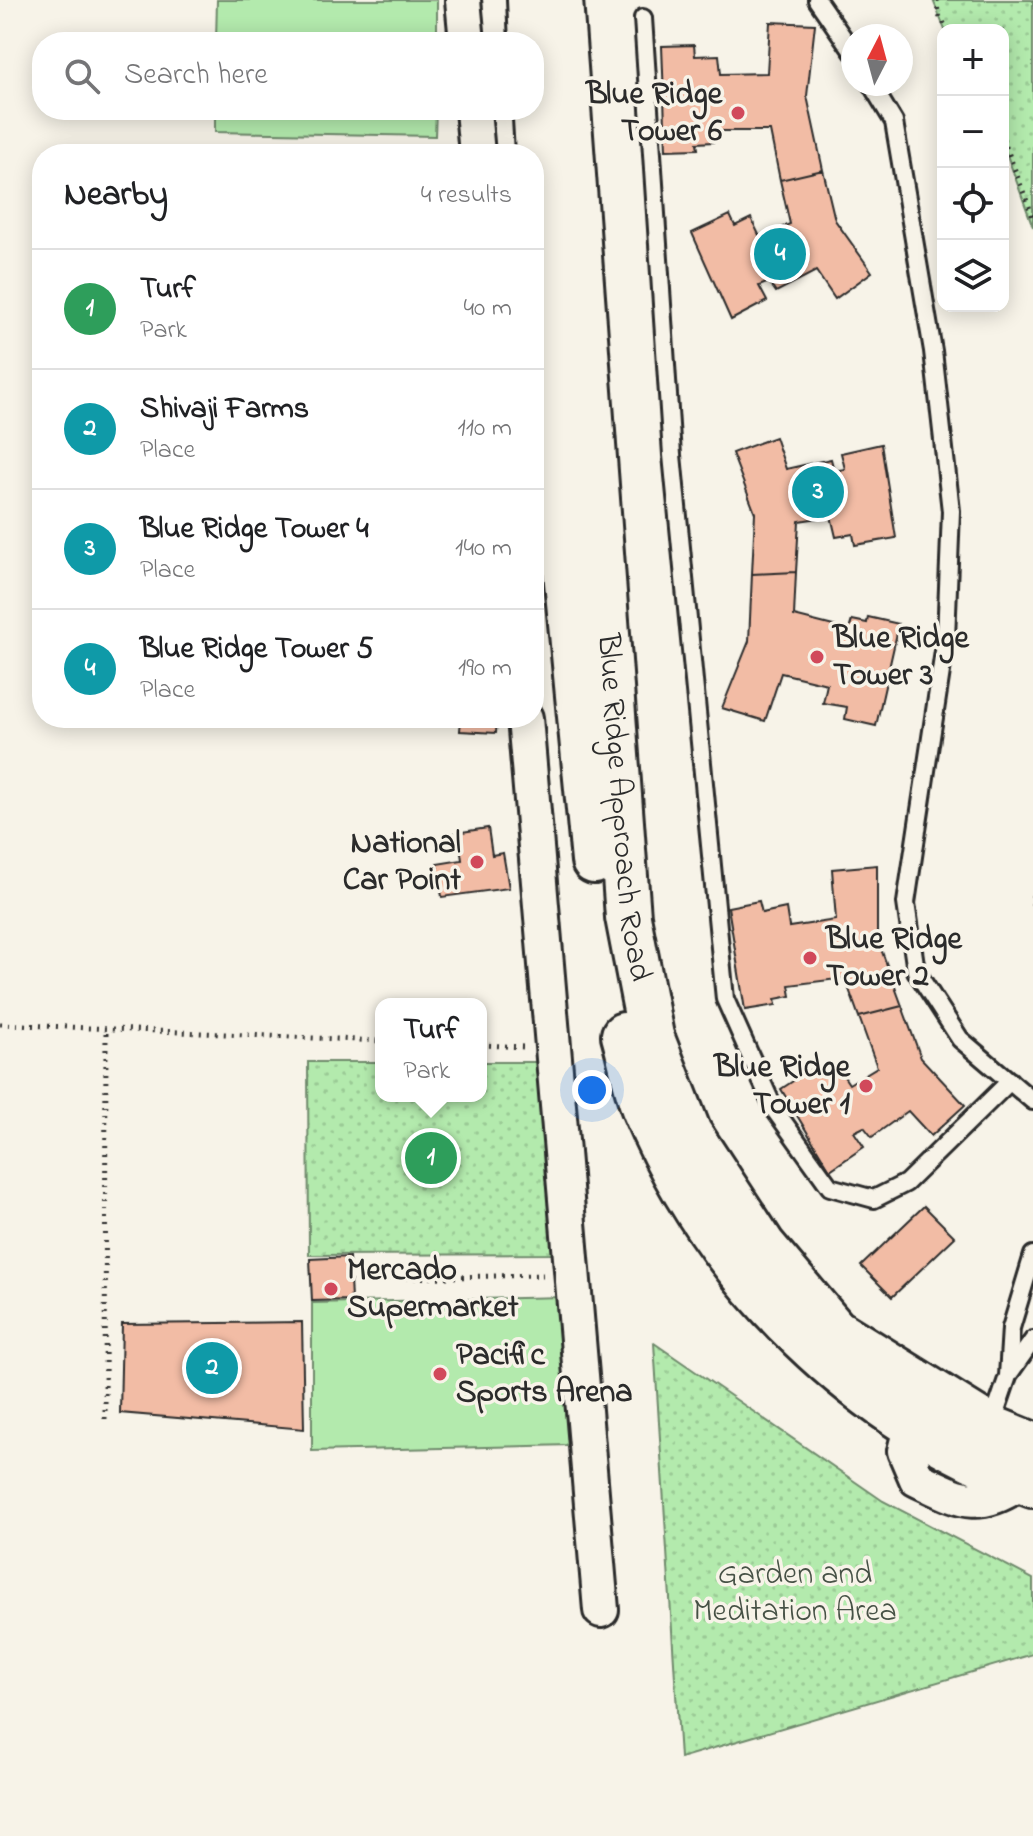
<!DOCTYPE html>
<meta charset="utf-8">
<style>
:root{--surface:#fff;--page:#f6f6f6;--text:#202124;--muted:#757577;--line:#e0e0e0;--accent:#0f766e}
body{margin:0;font-family:"Indie Flower",sans-serif;background:var(--page);color:var(--text)}
.controls{position:absolute;right:24px;top:24px;display:grid;overflow:hidden;border-radius:16px;box-shadow:0 4px 20px #0003}
.controls button{width:72px;height:72px;display:grid;place-items:center;padding:0;border:0;border-bottom:2px solid var(--line);background:var(--surface);color:var(--text);font:40px sans-serif}
.compass{position:absolute;left:841px;top:24px;width:72px;height:72px;border-radius:50%;background:var(--surface);box-shadow:0 4px 20px #0003;rotate:6deg}
.you{position:absolute;left:592px;top:1090px;width:28px;height:28px;margin:-20px;border:6px solid #fff;border-radius:50%;background:#1a73e8;box-shadow:0 0 0 12px #1a73e833}
.badge{display:grid;place-items:center;width:52px;height:52px;border-radius:50%;background:var(--accent);color:#fff;font-size:26px;font-weight:700}
.pin{position:absolute;translate:-50% -50%;border:4px solid #fff;box-shadow:0 2px 8px #0006}
.popup{position:absolute;left:375px;top:998px;width:112px;height:104px;box-sizing:border-box;display:grid;place-content:center;border-radius:16px;background:var(--surface);filter:drop-shadow(0 2px 6px #0005);font-size:26px;white-space:nowrap;color:var(--muted)}
.popup b{font-size:30px;color:var(--text)}
.popup::after{content:'';position:absolute;left:50%;top:100%;margin-left:-16px;border:16px solid transparent;border-top-color:var(--surface)}
.list{margin:0;padding:0;list-style:none}
h2{display:flex;justify-content:space-between;align-items:center;height:104px;margin:0;padding:0 32px;font-size:34px}
h2 small{font-size:26px;font-weight:400;color:var(--muted)}
.list li{display:grid;grid-template-columns:52px 1fr auto;gap:24px;align-items:center;box-sizing:border-box;height:120px;padding:0 32px;border-top:2px solid var(--line)}
.list b{display:block;font-size:30px;white-space:nowrap}
.list p{margin:0;font-size:26px;white-space:nowrap;color:var(--muted)}
.list em{font-size:26px;font-style:normal;color:var(--muted)}
.icon{flex:none;width:44px;height:44px;fill:none;stroke:currentColor;stroke-width:2;stroke-linecap:round;stroke-linejoin:round}
.map{position:relative;flex:none;width:1033px;height:1836px;overflow:hidden}
.search{position:absolute;background:var(--surface);box-shadow:0 4px 20px #0003;left:32px;top:32px;width:512px;height:88px;display:flex;align-items:center;gap:20px;box-sizing:border-box;padding:0 28px;border-radius:32px;color:var(--muted);font-size:30px}
.panel{position:absolute;background:var(--surface);box-shadow:0 4px 20px #0003;left:32px;top:144px;width:512px;height:584px;border-radius:32px}
.map>svg:first-child{display:block}
</style>
<div class="map">
<svg width="1033" height="1836" viewBox="0 0 1033 1836">
<defs>
<pattern id="grass-dots" width="8" height="8" patternUnits="userSpaceOnUse" patternTransform="scale(2)"><rect width="8" height="8" fill="#b3eaad"/><path d="M2 2h.1M6 6h.1" fill="none" stroke="#9ac995" stroke-width="1.8" stroke-linecap="round"/></pattern>
</defs>
<rect width="100%" height="100%" fill="#f7f3e8"/>
<filter id="ink" filterUnits="userSpaceOnUse"><feTurbulence type="fractalNoise" baseFrequency=".0125" numOctaves="2"/><feDisplacementMap in="SourceGraphic" scale="16" xChannelSelector="R" yChannelSelector="G"/><feConvolveMatrix kernelMatrix="1 2 1 2 8 2 1 2 1" color-interpolation-filters="sRGB"/></filter>
<g filter="url(#ink)">
<!-- grass -->
<path fill="url(#grass-dots)" stroke="#6f8a6c" stroke-width="2" d="M933,0H1033V227L1003,144V30H945Z
M308,1062H381V1096H481V1062H554V1254L309,1255Z
M654,1343L883,1501L1033,1579V1654L680,1758Z"/>
<!-- garden -->
<path fill="#b3eaad" stroke="#6f8a6c" stroke-width="2" d="M217,0H437V42H216Z
M215,110H436L435,136L215,132Z
M564,1297L571,1445L312,1451V1303Z"/>
<!-- building -->
<path fill="#f2bca5" stroke="#2b2b2b" stroke-width="2" d="M770,22L815,24L807,96L823,170L780,180L770,131H713V142L697,143L698,149L666,150L662,46L694,45L695,56L719,55L721,74L767,73Z
M823,170L835,220L872,272L835,299L816,271L776,292L769,282L759,286L767,301L731,320L692,233L730,215L735,226L751,218L760,237L790,224L780,180Z
M775,437L786,469L831,459L834,471L845,469L841,453L881,444L896,538L855,545L853,534L836,537L831,516L799,521L796,572L752,574L755,513L732,453Z
M796,572L794,616L849,630L852,620L867,623L868,617L899,624L876,726L845,719L847,707L823,703L827,684L781,673L765,721L722,708L749,641L752,574Z
M461,718H497L496,733L460,731Z
M488,828L492,855L503,853L509,888L442,897L437,864L462,860L460,845L451,846L449,834Z
M877,865V938L902,1006L859,1017L845,978L789,985L791,996L775,999L776,1005L745,1010L728,907L759,901L762,913L786,908L789,927L836,920L832,869Z
M902,1006L921,1058L965,1105L931,1136L908,1111L872,1137L864,1127L854,1132L864,1147L830,1170L781,1089L816,1066L823,1076L837,1066L849,1084L877,1067L859,1017Z
M924,1206L955,1237L892,1297L861,1266Z
M349,1257L351,1300L312,1301L310,1259Z
M302,1322L304,1429L120,1413L122,1324Z"/>
<g fill="none" stroke-linecap="round" stroke-linejoin="round">
<!-- lane casing -->
<g stroke="#2b2b2b" stroke-width="22">
<path id="lane" d="M817,0L853,52
M643,18L672,455L725,999L774,1109L830,1187L874,1199L906,1183L1010,1081
M871,84L894,122L933,351L951,511L946,638L906,903L916,971L960,1039L1033,1101
M1009,1374L1033,1340
M991,1426L1008,1376L1011,1328L1033,1255"/>
</g>
<!-- street casing -->
<g stroke="#2b2b2b" stroke-width="40">
<path id="street" d="M463,0L467,42
M473,110L477,154
M525,718L601,1610
M911,1428L905,1451L917,1479C961,1500 978,1512 1022,1481"/>
</g>
<!-- secondary casing -->
<g stroke="#2b2b2b" stroke-width="50">
<g id="secondary">
<path d="M530,0L532,42"/>
<path id="s1" d="M560,0L628,917L651,1036L689,1133L763,1246L835,1331L991,1428L1033,1445"/>
<path d="M534,84L557,478L594,861"/>
<path d="M624,1035C631,1059 635,1087 645,1111C716,1280 862,1422 1033,1485"/>
</g>
</g>
<!-- path -->
<path stroke="#2b2b2b" stroke-width="5" stroke-dasharray="2 6" stroke-linecap="butt" d="M937,0L938,14L948,30
M1003,139L1033,217
M1033,895V907
M0,1024L381,1041
M481,1045L524,1047
M350,1279L543,1275
M105,1419L106,1029"/>
<!-- lane -->
<use href="#lane" stroke="#f7f3e8" stroke-width="16"/>
<!-- street -->
<use href="#street" stroke="#f7f3e8" stroke-width="34"/>
<!-- secondary -->
<use href="#secondary" stroke="#f7f3e8" stroke-width="44"/>
</g>
</g>
<!-- markers -->
<g fill="#d1495b" stroke="#f7f3e8" stroke-width="3">
<circle cx="738" cy="113" r="8"/>
<circle cx="817" cy="657" r="8"/>
<circle cx="477" cy="862" r="8"/>
<circle cx="810" cy="958" r="8"/>
<circle cx="866" cy="1086" r="8"/>
<circle cx="331" cy="1289" r="8"/>
<circle cx="440" cy="1374" r="8"/>
</g>
<g text-anchor="middle" dominant-baseline="central" stroke-width="7" stroke-linejoin="round" paint-order="stroke">
<!-- poi labels -->
<g font-size="32" font-weight="bold" fill="#2b2b2b" stroke="#f7f3e8" text-anchor="start">
<text x="722" y="95" text-anchor="end">Blue Ridge<tspan x="722" dy="37">Tower 6</tspan></text>
<text x="833" y="639">Blue Ridge<tspan x="833" dy="37">Tower 3</tspan></text>
<text x="461" y="844" text-anchor="end">National<tspan x="461" dy="37">Car Point</tspan></text>
<text x="826" y="940">Blue Ridge<tspan x="826" dy="37">Tower 2</tspan></text>
<text x="850" y="1068" text-anchor="end">Blue Ridge<tspan x="850" dy="37">Tower 1</tspan></text>
<text x="347" y="1271">Mercado<tspan x="347" dy="37">Supermarket</tspan></text>
<text x="456" y="1356">Pacific<tspan x="456" dy="37">Sports Arena</tspan></text>
</g>
<!-- street labels -->
<g font-size="32" fill="#2b2b2b" stroke="#f7f3e8">
<text stroke="none"><textPath href="#s1" startOffset="810">Blue Ridge Approach Road</textPath></text>
</g>
<!-- park labels -->
<g font-size="32" fill="#465145" stroke="#f7f3e8">
<text x="795" y="1575">Garden and<tspan x="795" dy="37">Meditation Area</tspan></text>
</g>
</g>
</svg>
<div class="controls">
<button>+</button>
<button>−</button>
<button><svg class="icon" aria-label="locate" viewBox="0 0 24 24"><circle cx="12" cy="12" r="6"/><path d="M12 2v4M12 18v4M2 12h4M18 12h4"/></svg></button>
<button><svg class="icon" aria-label="layers" viewBox="0 0 24 24"><path d="M12 4l9 5-9 5-9-5zM3 14l9 5 9-5"/></svg></button>
</div>
<svg class="compass" viewBox="-18 -18 36 36"><path d="M0-13l5 13h-10z" fill="#e53935"/><path d="M0 13l5-13h-10z" fill="#757577"/></svg>
<div class="you"></div>
<div class="pin badge" style="left:431px;top:1158px;background:#2e9e5b">1</div>
<div class="popup"><b>Turf</b>Park</div>
<div class="pin badge" style="left:212px;top:1368px;background:#0f9aa8">2</div>
<div class="pin badge" style="left:818px;top:492px;background:#0f9aa8">3</div>
<div class="pin badge" style="left:780px;top:254px;background:#0f9aa8">4</div>
<div class="search"><svg class="icon" aria-label="search" viewBox="0 0 24 24"><circle cx="10" cy="10" r="6"/><path d="M15 15l6 6"/></svg>Search here</div>
<section class="panel">
<h2>Nearby<small>4 results</small></h2>
<ul class="list">
<li><span class="badge" style="background:#2e9e5b">1</span><div><b>Turf</b><p>Park</p></div><em>40 m</em></li>
<li><span class="badge" style="background:#0f9aa8">2</span><div><b>Shivaji Farms</b><p>Place</p></div><em>110 m</em></li>
<li><span class="badge" style="background:#0f9aa8">3</span><div><b>Blue Ridge Tower 4</b><p>Place</p></div><em>140 m</em></li>
<li><span class="badge" style="background:#0f9aa8">4</span><div><b>Blue Ridge Tower 5</b><p>Place</p></div><em>190 m</em></li>
</ul>
</section>
</div>
